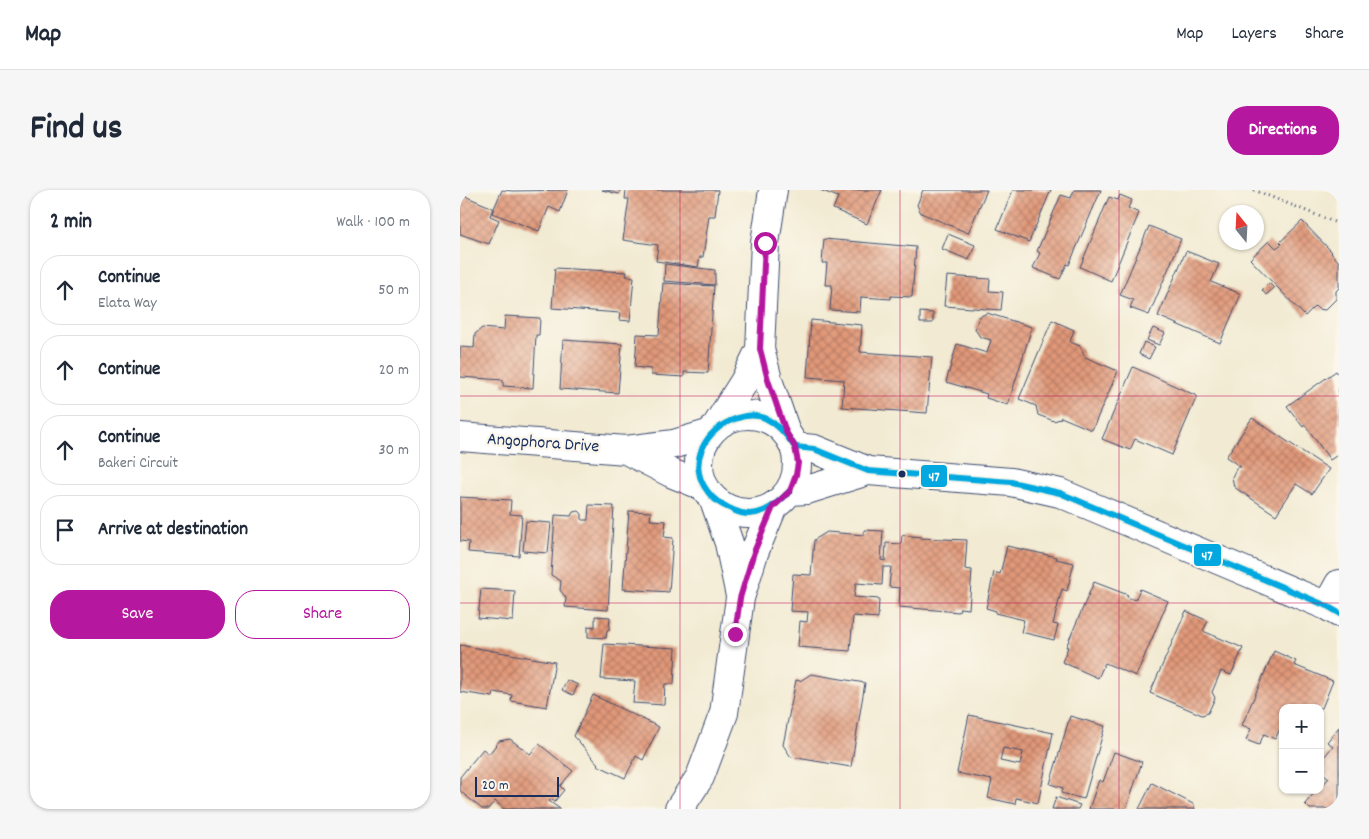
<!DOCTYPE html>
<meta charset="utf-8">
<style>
:root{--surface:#fff;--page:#f6f6f7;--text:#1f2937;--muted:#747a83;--line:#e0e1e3;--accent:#b5179e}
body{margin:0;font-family:Dekko,sans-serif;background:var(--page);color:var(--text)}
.controls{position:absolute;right:15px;bottom:15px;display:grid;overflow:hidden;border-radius:10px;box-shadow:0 1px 4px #0004}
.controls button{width:45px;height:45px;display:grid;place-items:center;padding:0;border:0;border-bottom:1px solid var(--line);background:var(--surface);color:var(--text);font:25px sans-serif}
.compass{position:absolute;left:759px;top:15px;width:45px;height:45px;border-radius:50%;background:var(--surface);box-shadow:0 1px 4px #0004;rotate:342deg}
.scale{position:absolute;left:15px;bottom:12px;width:84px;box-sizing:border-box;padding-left:5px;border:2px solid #1b2f5e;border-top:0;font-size:14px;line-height:18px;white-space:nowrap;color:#1b2f5e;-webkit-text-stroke:4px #fbf7ec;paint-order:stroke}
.stop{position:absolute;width:15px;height:15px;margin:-11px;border:4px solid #b5179e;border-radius:50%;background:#fff}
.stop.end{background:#b5179e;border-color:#fff;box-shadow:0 1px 5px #0008}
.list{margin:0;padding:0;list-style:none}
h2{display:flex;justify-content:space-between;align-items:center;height:65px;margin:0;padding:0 20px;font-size:21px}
h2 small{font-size:16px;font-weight:400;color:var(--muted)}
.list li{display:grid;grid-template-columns:32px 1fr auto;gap:15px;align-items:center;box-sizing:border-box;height:70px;margin:0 10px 10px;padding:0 10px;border:1px solid var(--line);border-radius:20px}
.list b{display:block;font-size:19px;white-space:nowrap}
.list p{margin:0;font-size:16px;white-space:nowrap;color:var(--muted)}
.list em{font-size:16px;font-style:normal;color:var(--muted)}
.actions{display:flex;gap:10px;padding:15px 20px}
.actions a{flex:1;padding:11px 0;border:1px solid var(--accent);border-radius:20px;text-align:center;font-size:18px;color:var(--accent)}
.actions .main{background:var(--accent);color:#fff}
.icon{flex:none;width:28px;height:28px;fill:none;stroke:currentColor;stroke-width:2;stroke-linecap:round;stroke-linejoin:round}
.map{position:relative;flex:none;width:879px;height:619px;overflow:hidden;border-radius:20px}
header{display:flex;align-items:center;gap:30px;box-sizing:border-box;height:70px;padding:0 25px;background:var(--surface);border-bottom:1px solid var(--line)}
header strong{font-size:24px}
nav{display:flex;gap:28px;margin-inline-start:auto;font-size:18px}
.intro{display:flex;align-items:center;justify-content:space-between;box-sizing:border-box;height:120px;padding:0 30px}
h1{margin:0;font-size:35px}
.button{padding:12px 22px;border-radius:20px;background:var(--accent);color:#fff;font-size:18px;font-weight:700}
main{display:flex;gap:30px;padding:0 30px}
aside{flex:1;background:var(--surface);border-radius:20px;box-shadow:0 1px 4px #0004}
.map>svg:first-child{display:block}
</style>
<header>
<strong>Map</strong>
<nav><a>Map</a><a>Layers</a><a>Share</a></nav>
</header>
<div class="intro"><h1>Find us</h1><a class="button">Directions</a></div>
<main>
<aside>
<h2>2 min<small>Walk · 100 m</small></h2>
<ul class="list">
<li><svg class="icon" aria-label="ahead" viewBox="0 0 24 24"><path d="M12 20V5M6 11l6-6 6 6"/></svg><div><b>Continue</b><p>Elata Way</p></div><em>50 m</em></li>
<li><svg class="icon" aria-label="ahead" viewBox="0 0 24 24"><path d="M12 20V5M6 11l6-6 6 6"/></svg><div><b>Continue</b></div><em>20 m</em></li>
<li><svg class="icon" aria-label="ahead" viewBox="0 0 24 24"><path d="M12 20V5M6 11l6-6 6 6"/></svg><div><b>Continue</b><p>Bakeri Circuit</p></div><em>30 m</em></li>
<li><svg class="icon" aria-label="arrive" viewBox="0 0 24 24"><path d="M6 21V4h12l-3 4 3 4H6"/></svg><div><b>Arrive at destination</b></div></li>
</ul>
<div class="actions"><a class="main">Save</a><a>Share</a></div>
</aside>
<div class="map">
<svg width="879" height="619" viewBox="0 0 879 619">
<defs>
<pattern id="building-cross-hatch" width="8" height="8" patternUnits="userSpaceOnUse" patternTransform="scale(1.25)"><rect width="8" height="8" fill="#e19878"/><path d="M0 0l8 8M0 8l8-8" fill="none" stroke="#b67c66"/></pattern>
</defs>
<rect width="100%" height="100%" fill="#fbf7ec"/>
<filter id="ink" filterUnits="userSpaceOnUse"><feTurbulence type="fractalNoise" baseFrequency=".02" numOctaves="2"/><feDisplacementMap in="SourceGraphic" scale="10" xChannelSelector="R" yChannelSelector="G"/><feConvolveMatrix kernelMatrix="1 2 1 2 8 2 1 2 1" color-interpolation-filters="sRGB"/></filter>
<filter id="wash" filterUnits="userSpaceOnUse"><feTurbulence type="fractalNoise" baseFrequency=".0096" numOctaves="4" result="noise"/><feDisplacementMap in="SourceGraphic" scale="20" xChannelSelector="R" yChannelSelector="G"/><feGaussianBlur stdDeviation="1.12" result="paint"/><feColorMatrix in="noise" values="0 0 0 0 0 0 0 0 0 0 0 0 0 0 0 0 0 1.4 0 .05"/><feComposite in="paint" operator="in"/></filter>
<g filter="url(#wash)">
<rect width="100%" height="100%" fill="#f2ead2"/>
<g id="blocks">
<!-- building -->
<path fill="url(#building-cross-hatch)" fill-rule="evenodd" d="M42,0L53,1L108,0L100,22L89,17L79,41L32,23Z
M142,0H160L159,4Z
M166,0H258L255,26H249L243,67H240L238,77L196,71L198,55L163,50L169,9H165Z
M360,0H422L407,34L373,19L378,7Z
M463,0H527L508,43L461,23L457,15Z
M553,0H591L569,52L537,39Z
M614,0H641L609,75L607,74L600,89L573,78L580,63L577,61L601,5L611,8Z
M0,4L33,18L30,26L39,30L29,54L0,44Z
M660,5L672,10L668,18L679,23L651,91L620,77L649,7L658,10Z
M842,31L872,62L871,63L879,72V98L876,101V109L865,120L858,119L855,116L845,126L790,69L809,51L816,58L822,54L820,52Z
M689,36L721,49L689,125L670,118L673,110L660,105Z
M488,44L515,55L509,70L482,59Z
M364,49L456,57L452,107L431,106V109L401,107L400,122L370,120L372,95H365L367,73H362Z
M726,61L759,74L751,92L781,104L760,153L698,126Z
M205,74L255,80V95L204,91Z
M95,78L167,82L166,86L174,87L170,131L159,130L160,123L92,118Z
M487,86L530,89L529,101L543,102L541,120L484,116Z
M203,93L254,96L248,183L224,182V187L191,185V179L175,177L177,144L199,145Z
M809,93L814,98L806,105L802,100Z
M460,122L473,123V133H460Z
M527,123L572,137L548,215L526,208L527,204L486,192L497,154L527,163L531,150L520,147L515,139L519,127Z
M45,126L80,128L79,145H76L73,198L43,196V190L0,187V157L14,158L15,144L22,138L44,140Z
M351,130L402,135L400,162L472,167L467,223L382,217L384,190L347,187Z
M592,130L614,140L610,152L620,156L625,167L658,181L632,240L601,227L600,229L594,231L578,225L576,216L559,209Z
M693,138L705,143L699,155L687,150Z
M103,150L162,154L158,203L100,199Z
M684,152L695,157L689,169L679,164Z
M673,177L737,206L712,265L675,249L670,260L642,249Z
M876,181L879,185V264L870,270L845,235L843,237L827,216Z
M792,228L869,279L852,304L836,294L816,325L774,297L772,287L777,277H781L766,267Z
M0,307L51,310L50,324L62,325L59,366L8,362L9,352L0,351Z
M129,315L154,316L148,420L105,417L106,408L100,400L101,391L91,385L95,325L111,326L113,322L119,321L122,324V330H128Z
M169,321L191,322L190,330L206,331L204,347L213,348L209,402L163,399Z
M66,331L91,333L88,363L63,361Z
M404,340L423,341L421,370L425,371L426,353L441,354L442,345L461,347L460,348L507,350L505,379L512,380L509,419L500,418L499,422L439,417L440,398L429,397L431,377H423L422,395L396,393L394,407L419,409L418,428L393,426L390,461L338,457L340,431L347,432L348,422L330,421L333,384L351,385L354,350L367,342L404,345Z
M547,356L597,367L596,369L614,373L607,401L602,399L593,434L598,435L594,450L561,442L564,430L535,423L536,421L526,418L534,382L540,384Z
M634,392L668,405L667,407L675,410L680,399L708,411L676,486L645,473L638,488L602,472L608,457H606Z
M21,399L55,401L53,431L18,428Z
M726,421L748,431L743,441L783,458L771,485L761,481L752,502L755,508L748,523L742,525L690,503Z
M135,426L150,427L149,440H147L146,448L128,447V436L135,437Z
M144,454L216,458L214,494H205L204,515L173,513L175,491L141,489Z
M0,455L95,472L87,517L51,511L52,505L34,502L33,507L0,502Z
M814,461L836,471L834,475L873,491L862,518H823V540L820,539L815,549L804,544L799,555L786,550L791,539L782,535Z
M351,484L405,493L391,577L331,567L323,555L336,490L340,491Z
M107,490L118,495L113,505L102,500Z
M133,505L199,537L183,570L176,566L165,588L137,575L138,574L114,546Z
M509,525L593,543L578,613L556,608L555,614L528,608L532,590L497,583ZM543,558L563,562L560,575L540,571Z
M610,526L645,536L624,609L601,603L603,598L590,594Z
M879,537V619H850L845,614L854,603L860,600V598L869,588L860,581V572L873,556L867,552Z
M50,549L70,564L79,554L113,581L100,596L104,600L95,611L92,609L89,611L100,619H44L35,611L28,619H22L0,601V587L23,559L29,564L39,551Z
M654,562L682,572L666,619H629L639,590L643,592Z
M692,593L733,614L735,619H679Z
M596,607L620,615L618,619H592Z"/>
</g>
</g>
<g filter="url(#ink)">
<use href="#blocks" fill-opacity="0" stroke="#3b4b6f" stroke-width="1"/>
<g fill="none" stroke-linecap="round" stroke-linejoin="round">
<!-- minor casing -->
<g stroke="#3b4b6f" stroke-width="30">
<path id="minor" d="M313,0L305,53L300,159L308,190L326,242
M239 274a49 49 0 1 1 98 0a49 49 0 1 1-98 0Z
M255,238L284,192L300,159
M0,247L166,260L214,254L248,244
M335,257L354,259L408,281L551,292L600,303L867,416L879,423
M166,260L211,283L243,296
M330,301L347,300L408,281
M254,310L269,353L280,406
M867,416L879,394
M219,619L240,587L264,523L280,408L294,363L313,317"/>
</g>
<!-- path -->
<path stroke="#3b4b6f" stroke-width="3" stroke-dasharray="1 4" stroke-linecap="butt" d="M794,0L879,34"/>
<!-- minor -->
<use href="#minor" stroke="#fff" stroke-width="28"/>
<!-- bus-1 casing -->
<g stroke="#fbf7ec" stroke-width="10">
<path id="bus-1" d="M335,257L354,259L408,281L551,292L600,303L867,416L879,423
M330,301C314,317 296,331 273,320C263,315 254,311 248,302C226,274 245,239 275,229C285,225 295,224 305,228C318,234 327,245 335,257"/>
</g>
<!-- bus-1 -->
<use href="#bus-1" stroke="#03a8e0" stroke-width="6"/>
</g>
</g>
<g fill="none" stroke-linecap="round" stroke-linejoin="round" filter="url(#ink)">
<!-- route -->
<path stroke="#b5179e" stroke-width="6" d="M275,444L280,408L294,362L313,317L330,301L336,285L338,273L335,257L326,242L308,190L300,159L305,53"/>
</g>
<!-- grid -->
<path fill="none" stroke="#c2185b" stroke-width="1" stroke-opacity="0.55" d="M220,0V619M440,0V619M659,0V619M0,206H879M0,413H879"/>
<!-- markers -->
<circle fill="#1b2f5e" stroke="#fbf7ec" stroke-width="2" cx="442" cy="284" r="4.5"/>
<g text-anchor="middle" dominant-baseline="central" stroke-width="5" stroke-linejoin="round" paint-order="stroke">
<!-- street labels -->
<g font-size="18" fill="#1b2f5e" stroke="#fbf7ec">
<text transform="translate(83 254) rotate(4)">Angophora Drive</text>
</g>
</g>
<g stroke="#fbf7ec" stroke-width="2">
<rect x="460" y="274" width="28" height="24" rx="5" fill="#03a8e0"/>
<rect x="733" y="353" width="29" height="24" rx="5" fill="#03a8e0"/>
</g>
<g font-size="14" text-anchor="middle" font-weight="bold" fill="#fff">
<text x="474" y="291">47</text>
<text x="747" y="370">47</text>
</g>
</svg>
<div class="controls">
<button>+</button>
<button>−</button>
</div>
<svg class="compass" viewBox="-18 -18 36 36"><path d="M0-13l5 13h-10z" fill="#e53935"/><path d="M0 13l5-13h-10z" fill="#747a83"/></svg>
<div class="scale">20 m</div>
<div class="stop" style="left:305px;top:53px"></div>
<div class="stop end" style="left:275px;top:444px"></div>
</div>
</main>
